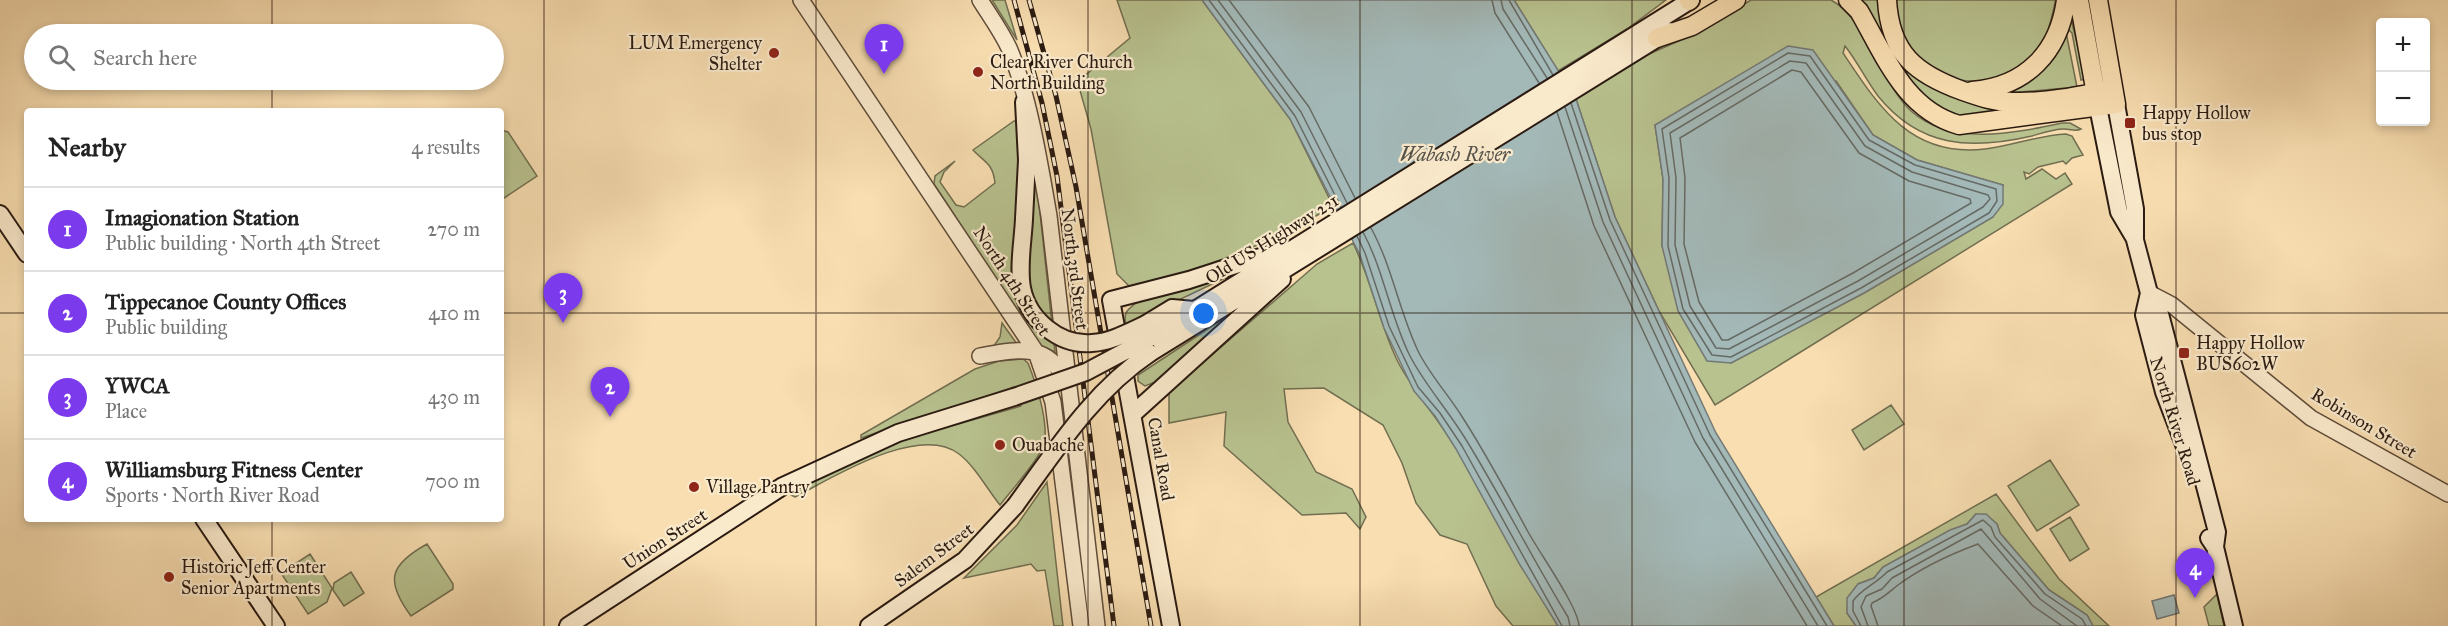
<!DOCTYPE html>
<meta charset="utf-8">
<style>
:root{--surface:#fff;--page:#f6f6f6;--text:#222;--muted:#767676;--line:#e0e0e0;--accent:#7c3aed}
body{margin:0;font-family:"IM FELL Great Primer",serif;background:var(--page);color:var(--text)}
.controls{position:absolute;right:18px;top:18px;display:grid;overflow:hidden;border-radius:6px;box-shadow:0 3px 9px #0003}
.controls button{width:54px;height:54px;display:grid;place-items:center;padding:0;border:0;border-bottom:2px solid var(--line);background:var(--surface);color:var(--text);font:30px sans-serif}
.you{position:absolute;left:1204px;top:314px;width:21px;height:21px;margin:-15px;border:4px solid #fff;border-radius:50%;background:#1a73e8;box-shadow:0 0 0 9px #1a73e833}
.badge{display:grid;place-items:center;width:39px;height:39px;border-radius:50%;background:var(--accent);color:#fff;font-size:20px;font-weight:700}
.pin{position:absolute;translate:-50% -50px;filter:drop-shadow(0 2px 3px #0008)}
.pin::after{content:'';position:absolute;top:32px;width:21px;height:18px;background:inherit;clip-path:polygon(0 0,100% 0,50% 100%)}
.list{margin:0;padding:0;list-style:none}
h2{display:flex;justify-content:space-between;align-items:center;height:78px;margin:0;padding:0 24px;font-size:26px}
h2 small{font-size:20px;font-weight:400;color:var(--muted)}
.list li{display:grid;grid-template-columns:39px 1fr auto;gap:18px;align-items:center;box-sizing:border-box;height:84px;padding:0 24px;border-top:2px solid var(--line)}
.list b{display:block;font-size:22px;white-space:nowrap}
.list p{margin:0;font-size:20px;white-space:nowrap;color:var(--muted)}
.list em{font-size:20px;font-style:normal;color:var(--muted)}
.icon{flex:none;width:33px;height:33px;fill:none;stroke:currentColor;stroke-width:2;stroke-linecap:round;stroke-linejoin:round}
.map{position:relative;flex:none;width:2448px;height:626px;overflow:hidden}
.search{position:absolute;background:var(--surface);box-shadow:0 3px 9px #0003;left:24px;top:24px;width:480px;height:66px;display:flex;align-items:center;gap:15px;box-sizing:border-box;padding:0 21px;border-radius:33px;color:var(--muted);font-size:22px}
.panel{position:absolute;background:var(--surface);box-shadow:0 3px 9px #0003;left:24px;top:108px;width:480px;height:414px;border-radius:6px}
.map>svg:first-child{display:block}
</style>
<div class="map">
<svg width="2448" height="626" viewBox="0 0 2448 626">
<rect width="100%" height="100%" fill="#f8deb1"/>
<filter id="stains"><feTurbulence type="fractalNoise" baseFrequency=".00333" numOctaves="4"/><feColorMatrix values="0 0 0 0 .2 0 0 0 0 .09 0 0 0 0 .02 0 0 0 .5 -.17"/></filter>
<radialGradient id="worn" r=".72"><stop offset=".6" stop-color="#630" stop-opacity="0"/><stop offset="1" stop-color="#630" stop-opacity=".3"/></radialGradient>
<!-- green -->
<path fill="#b8c28f" stroke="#716e50" stroke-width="1.5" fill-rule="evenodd" d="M992,0H1005L1017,40Z
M1117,0H1202L1290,119L1333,206C1273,242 1206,269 1137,285L1129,286L1117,274L1091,129L1079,87L1082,78L1130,38Z
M1514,0H1666L1627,29L1558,71Z
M1751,0H1831C1850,10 1861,31 1871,49C1883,70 1894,95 1911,111C1951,147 2015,133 2062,123H2070L2081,129C2075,132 2071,129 2064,129C2053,129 2042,133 2032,136C1971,150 1920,148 1878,96C1866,80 1857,61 1845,46L1843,53C1879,107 1911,158 1985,149C2012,146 2039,135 2066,134L2072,136L2083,155L2072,158L2066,164L2063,161L2038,167L2029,174L2024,172L2026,179L2042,169L2056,179L2065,173L2072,184L1715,405L1659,311L1615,217L1576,99L1647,55L1692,35ZM1836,81L1873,135L1917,160L2003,185L1993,217L1864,293L1731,363L1662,246L1663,179L1655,125Z
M1856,0H1881L1884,34L1882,35Z
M1895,0H2055V3C2051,20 2048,37 2037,51C2007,91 1944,91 1912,52C1899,37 1898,19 1895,0Z
M2071,19L2086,79L2081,80L2072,33L2066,27Z
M2066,32L2077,87L2010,93L2032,79Z
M1903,66C1936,96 1972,98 2015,107L1974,118L1949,115L1915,89Z
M1014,121H1019L1021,159L1015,240H1031L1033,176H1036L1055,352L1040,345L934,184L935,176L955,161L944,172L940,182L956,205L964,207L995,183C993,163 984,162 973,150Z
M501,130L508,132L537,176L501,200Z
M1353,243C1372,281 1379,324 1398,362C1414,393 1438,418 1456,448C1492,507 1522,568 1558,626H1513L1496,606L1467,544L1440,535L1416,503L1402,463L1383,425L1324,388L1284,389L1288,422L1316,472L1352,489L1366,517L1360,529L1346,513L1302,515L1224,446L1226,412L1169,423V392L1317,264Z
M1244,269L1126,325C1123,313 1127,310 1136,303Z
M1246,304L1158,381L1145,386L1138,381V375Z
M1002,323L1017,344L993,347L1000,337Z
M1023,359L1028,363C1037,386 1047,415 1045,440C1044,454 1010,492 1000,505C987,489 975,466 959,454C919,423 832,478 795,497L791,495V493L831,470L899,441L1021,406L1014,387L861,438V435L975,369L999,361Z
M1891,405L1904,424L1864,450L1852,430Z
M2050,460L2079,505L2037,531L2008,486Z
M1047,482L1063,626H1054L1045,570L1037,571L1031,564L964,578L1017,525Z
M1996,494L2059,579L2109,626H2093L2087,615L2049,590L2000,533L1997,524L1976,514L1967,524L1927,543L1883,567L1874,578L1858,584L1847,613L1856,626H1834L1816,597Z
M2070,517L2089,549L2070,561L2050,529Z
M427,544L453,584V589L411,616C385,581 389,565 427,544Z
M310,554L332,588L327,602L308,614L281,573Z
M351,572L364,593L344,606L333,590L334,583Z
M2217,594L2224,626H2209L2204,607Z"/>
<!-- water -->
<path fill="#a3b9b8" stroke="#737975" stroke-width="1.5" d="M1202,0H1514L1576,99L1615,217L1716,433L1834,626H1558L1520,565L1456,449L1435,416L1414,391L1384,328L1360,255L1290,119Z
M1788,46L1813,50L1873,135L1917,160L2003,185V204L1993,217L1864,293L1731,363L1707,361L1678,311L1662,246L1663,179L1655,125Z
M1976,514H1986L1997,524L2000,533L2049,590L2087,615L2093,626H1856L1847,613V598L1858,584L1874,578L1883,567L1950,530L1967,524Z
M2174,595L2179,613L2157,619L2152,601Z"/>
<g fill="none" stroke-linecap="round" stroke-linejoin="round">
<!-- shore -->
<path stroke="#666a64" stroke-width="1.5" d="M1209,0L1295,116L1341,207
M1218,0L1301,112L1347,203
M1229,0L1309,107L1355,198
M1492,0L1495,13L1539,83
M1501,0L1503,9L1547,78
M1509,0L1553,75
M1788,53L1810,56L1869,140L1915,165L1996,189L1997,201L1989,213L1861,288L1731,357L1712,355L1683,309L1668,246L1669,178L1662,129Z
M1790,61L1806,63L1865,146L1912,172L1988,195L1990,199L1983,207L1858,281L1729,349L1716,348L1690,306L1675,245L1676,178L1670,133Z
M1792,70L1801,72L1859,153L1909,181L1970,199L1971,203L1853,273L1728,340H1722L1699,302L1684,244L1685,178L1680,138Z
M1571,103L1610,220L1710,435L1827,626
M1565,107L1603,222L1703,438L1818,626
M1557,112L1594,226L1695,442L1807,626
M1371,228C1392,266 1399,311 1418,351C1430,375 1447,393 1461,415C1485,452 1506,491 1527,530C1538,551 1578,606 1579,626
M1363,232C1384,271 1390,316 1410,356C1426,387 1450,412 1468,443C1503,500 1533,560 1568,617L1570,626
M1357,236L1365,253L1389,326L1418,387L1440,413L1462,446L1562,626
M1861,626L1853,611V601C1862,588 1876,584 1887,572L1983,520L1991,527L1995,537L2045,594L2082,619L2086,626
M1868,626L1861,607L1866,596L1882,589L1892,578L1981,529L2040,599L2077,626
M1878,626L1871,606L1872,603C1884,598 1889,592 1898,585C1921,568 1951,554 1978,544L2033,606L2062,626"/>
<!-- tertiary casing -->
<g stroke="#5e4b39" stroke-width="18">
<path id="tertiary" d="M801,0L1036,352L1053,402L1081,626
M980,0C990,16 1001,31 1009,48C1029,95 1040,164 1049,216L1097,626
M2149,293L2172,305L2311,418L2448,494
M980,356C1014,350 1049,341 1064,380"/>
</g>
<!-- secondary casing -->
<g stroke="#2a1a11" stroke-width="20">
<path id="secondary" d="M2116,104L2135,209V240L2149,293L2160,314L2217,532L2215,547
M2098,107L2119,212L2135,239
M0,214L27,254
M1024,219L1027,160L1024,102
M2149,293L2144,315L2164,392L2188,455
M1144,325L1172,308L1194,310
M1150,338L1691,0
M1150,353L1669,31
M1134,413L1282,279
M204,519L276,626
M2209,538L2215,547L2234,626
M568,626L783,486L898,433L1014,397
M869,626L965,560L1015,506
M1171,626L1111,300L1189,280L1282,250"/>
</g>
<!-- primary casing -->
<g stroke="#2a1a11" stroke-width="21">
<path id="primary" d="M1848,0L1859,11C1885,56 1905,110 1959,125L2116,104L2098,0
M1887,0C1890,54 1916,74 1963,91C1980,97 1995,102 2013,102C2046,103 2080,96 2113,89
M2079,0L2098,105
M1689,1L1690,0
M1657,38L1692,26L1736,0
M1972,91C2026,87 2059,52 2066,0"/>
</g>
<!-- tertiary -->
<use href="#tertiary" stroke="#faeacc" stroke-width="15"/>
<!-- secondary -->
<use href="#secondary" stroke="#faeacc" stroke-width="16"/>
<!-- primary -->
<use href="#primary" stroke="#f8deb1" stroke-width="18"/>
<!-- rail casing -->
<g stroke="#2a1a11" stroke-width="5">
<path id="rail" d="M1014,0L1042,103L1057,176L1114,626
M1029,0L1056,96L1076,187L1151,626"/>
</g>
<!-- rail -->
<use href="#rail" stroke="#faeacc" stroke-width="3" stroke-dasharray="9" stroke-linecap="butt"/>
<!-- secondary-bridge casing -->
<g stroke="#2a1a11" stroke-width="20" stroke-linecap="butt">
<path id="secondary-bridge" d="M1024,219C1023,241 1018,266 1022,288C1028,319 1059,346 1092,343C1110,342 1127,333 1144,325
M1014,397L1086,372L1150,338
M1015,506C1056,450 1092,392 1150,353"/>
</g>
<!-- secondary-bridge -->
<use href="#secondary-bridge" stroke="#faeacc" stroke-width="16"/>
</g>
<!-- grid -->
<path fill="none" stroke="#2a1a11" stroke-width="1.5" stroke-opacity="0.55" d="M272,0V34M544,0V626M816,0V626M1088,0V626M1360,0V626M1632,0V626M1904,0V626M2176,0V626M272,80V111M0,313H27M501,313H2448M272,519V626"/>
<!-- markers -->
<g fill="#8f2418" stroke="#faeacc" stroke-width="2">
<circle cx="774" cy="53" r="6"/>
<circle cx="978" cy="72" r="6"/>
<rect x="2124" y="117" width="12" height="12" rx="3"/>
<rect x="2178" y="347" width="12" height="12" rx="3"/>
<circle cx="1000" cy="445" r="6"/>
<circle cx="694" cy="487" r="6"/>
<circle cx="169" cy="577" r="6"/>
</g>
<g text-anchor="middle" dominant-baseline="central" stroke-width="4.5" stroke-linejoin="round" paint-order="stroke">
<!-- poi labels -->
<g font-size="18" fill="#2a1a11" stroke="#faeacc" text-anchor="start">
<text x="762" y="43" text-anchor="end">LUM Emergency<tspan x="762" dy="21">Shelter</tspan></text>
<text x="990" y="62">Clear River Church<tspan x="990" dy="21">North Building</tspan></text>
<text x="2142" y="113">Happy Hollow<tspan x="2142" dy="21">bus stop</tspan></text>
<text x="2196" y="343">Happy Hollow<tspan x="2196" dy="21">BUS602W</tspan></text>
<text x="1012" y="445">Ouabache</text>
<text x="706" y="487">Village Pantry</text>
<text x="181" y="567">Historic Jeff Center<tspan x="181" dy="21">Senior Apartments</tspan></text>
</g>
<!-- street labels -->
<g font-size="18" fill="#2a1a11" stroke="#faeacc">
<text transform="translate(1272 239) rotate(-32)">Old US Highway 231</text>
<text transform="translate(1075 269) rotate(83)">North 3rd Street</text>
<text transform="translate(1012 281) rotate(57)">North 4th Street</text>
<text transform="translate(2175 421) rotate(73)">North River Road</text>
<text transform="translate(2364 423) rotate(31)">Robinson Street</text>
<text transform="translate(1161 459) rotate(80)">Canal Road</text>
<text transform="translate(665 539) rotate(-33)">Union Street</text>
<text transform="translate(934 555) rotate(-37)">Salem Street</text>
</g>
<!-- water labels -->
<g font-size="20" font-style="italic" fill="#54524b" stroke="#faeacc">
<text x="1455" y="154">Wabash River</text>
</g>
</g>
<rect width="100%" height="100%" filter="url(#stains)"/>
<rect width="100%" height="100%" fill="url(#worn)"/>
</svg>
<div class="controls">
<button>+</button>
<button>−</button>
</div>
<div class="you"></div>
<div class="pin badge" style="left:884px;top:74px">1</div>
<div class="pin badge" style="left:610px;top:417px">2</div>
<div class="pin badge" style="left:563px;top:323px">3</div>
<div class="pin badge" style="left:2195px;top:598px">4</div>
<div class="search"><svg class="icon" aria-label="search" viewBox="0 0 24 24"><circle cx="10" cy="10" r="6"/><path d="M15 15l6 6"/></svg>Search here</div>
<section class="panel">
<h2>Nearby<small>4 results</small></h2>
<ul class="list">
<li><span class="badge">1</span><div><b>Imagionation Station</b><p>Public building · North 4th Street</p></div><em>270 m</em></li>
<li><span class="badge">2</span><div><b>Tippecanoe County Offices</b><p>Public building</p></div><em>410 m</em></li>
<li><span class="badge">3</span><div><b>YWCA</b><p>Place</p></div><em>430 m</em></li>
<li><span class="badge">4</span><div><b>Williamsburg Fitness Center</b><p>Sports · North River Road</p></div><em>700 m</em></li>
</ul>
</section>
</div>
